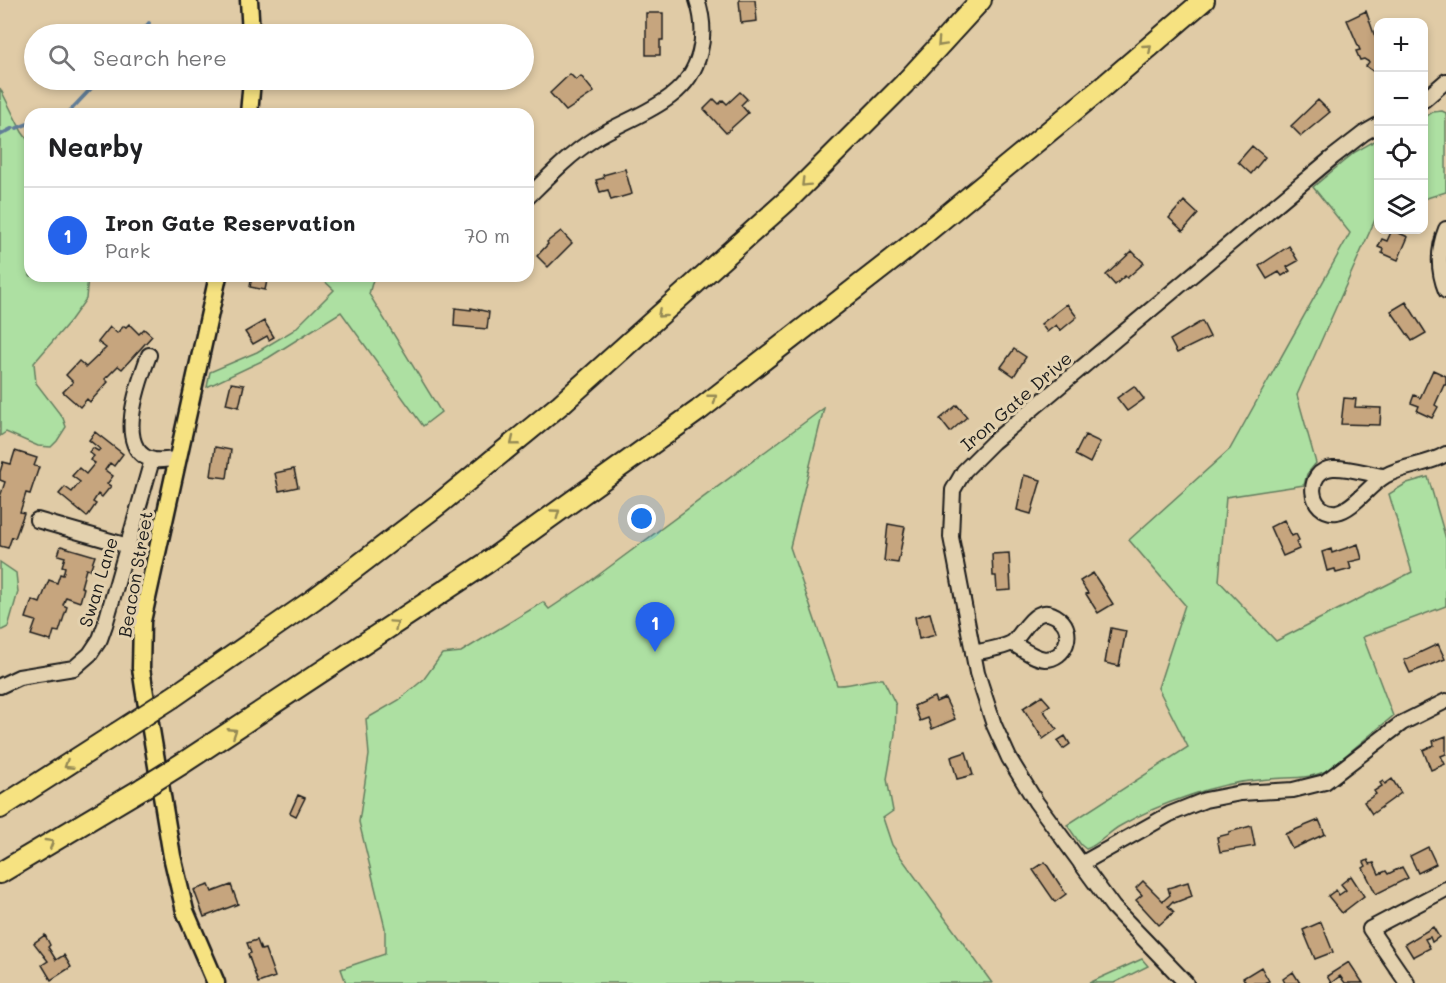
<!DOCTYPE html>
<meta charset="utf-8">
<style>
:root{--surface:#fff;--page:#f2f2f2;--text:#202124;--muted:#757577;--line:#e0e0e0;--accent:#2563eb}
body{margin:0;font-family:Mali,sans-serif;background:var(--page);color:var(--text)}
.controls{position:absolute;right:18px;top:18px;display:grid;overflow:hidden;border-radius:12px;box-shadow:0 3px 9px #0003}
.controls button{width:54px;height:54px;display:grid;place-items:center;padding:0;border:0;border-bottom:2px solid var(--line);background:var(--surface);color:var(--text);font:30px sans-serif}
.you{position:absolute;left:642px;top:519px;width:21px;height:21px;margin:-15px;border:4px solid #fff;border-radius:50%;background:#1a73e8;box-shadow:0 0 0 9px #1a73e833}
.badge{display:grid;place-items:center;width:39px;height:39px;border-radius:50%;background:var(--accent);color:#fff;font-size:20px;font-weight:700}
.pin{position:absolute;translate:-50% -50px;filter:drop-shadow(0 2px 3px #0008)}
.pin::after{content:'';position:absolute;top:32px;width:21px;height:18px;background:inherit;clip-path:polygon(0 0,100% 0,50% 100%)}
.list{margin:0;padding:0;list-style:none}
h2{display:flex;justify-content:space-between;align-items:center;height:78px;margin:0;padding:0 24px;font-size:26px}
h2 small{font-size:20px;font-weight:400;color:var(--muted)}
.list li{display:grid;grid-template-columns:39px 1fr auto;gap:18px;align-items:center;box-sizing:border-box;height:96px;padding:0 24px;border-top:2px solid var(--line)}
.list b{display:block;font-size:22px;white-space:nowrap}
.list p{margin:0;font-size:20px;white-space:nowrap;color:var(--muted)}
.list em{font-size:20px;font-style:normal;color:var(--muted)}
.icon{flex:none;width:33px;height:33px;fill:none;stroke:currentColor;stroke-width:2;stroke-linecap:round;stroke-linejoin:round}
.map{position:relative;flex:none;width:1446px;height:983px;overflow:hidden}
.search{position:absolute;background:var(--surface);box-shadow:0 3px 9px #0003;left:24px;top:24px;width:510px;height:66px;display:flex;align-items:center;gap:15px;box-sizing:border-box;padding:0 21px;border-radius:33px;color:var(--muted);font-size:22px}
.panel{position:absolute;background:var(--surface);box-shadow:0 3px 9px #0003;left:24px;top:108px;width:510px;height:174px;border-radius:18px}
.map>svg:first-child{display:block}
</style>
<div class="map">
<svg width="1446" height="983" viewBox="0 0 1446 983">
<rect width="100%" height="100%" fill="#e0cba6"/>
<filter id="ink" filterUnits="userSpaceOnUse"><feTurbulence type="fractalNoise" baseFrequency=".0167" numOctaves="2"/><feDisplacementMap in="SourceGraphic" scale="12" xChannelSelector="R" yChannelSelector="G"/><feConvolveMatrix kernelMatrix="1 2 1 2 8 2 1 2 1" color-interpolation-filters="sRGB"/></filter>
<g filter="url(#ink)">
<!-- green -->
<path fill="#ade0a2" stroke="#647e5f" stroke-width="1.5" d="M0,88L22,132L30,143V276H88L86,299L71,320L34,363L36,383L63,418L66,427L57,441L51,447L38,446L6,432L0,436Z
M1442,111L1446,113V192L1424,199V118L1433,112Z
M1378,139V213L1297,395L1316,463L1307,474L1304,485L1226,497L1219,581L1276,641L1412,572L1389,494L1407,483L1428,477L1446,539V606L1363,637L1393,716L1328,770C1309,780 1290,777 1269,779C1241,781 1214,786 1188,796C1164,804 1142,813 1120,826C1109,832 1097,846 1086,849L1081,845L1067,825L1188,747L1158,688L1185,605L1129,540L1230,449L1350,233L1313,187L1355,152Z
M319,276H374L369,294L441,412L423,426L341,312L268,358L207,387L210,372L257,352L294,330L334,290Z
M824,408L790,547L837,685C855,686 865,678 883,679L896,705L895,734L887,779L893,811L883,818L892,845L992,983H346L341,969L385,954V928L359,822L369,755L366,719L399,700L424,679L442,654L461,652L543,602L549,609L585,585Z
M0,562L16,573L18,592L8,627L0,631Z
M1142,959L1148,966L1114,983H1089Z"/>
<g fill="none" stroke-linecap="round" stroke-linejoin="round">
<!-- stream -->
<path stroke="#627e98" stroke-width="4" d="M141,34L149,23
M67,114L99,80
M17,128L30,123
M0,135L13,128"/>
</g>
<!-- building -->
<path fill="#c6a57e" stroke="#1c1c1c" stroke-width="1.5" d="M739,0H755L757,21L741,23Z
M1366,11L1375,37L1378,38V75L1366,66L1369,62L1364,59L1360,60L1356,51L1360,50L1347,20Z
M646,13H663V40H660V55H646Z
M570,74L576,80L581,76L594,92L566,111L550,93Z
M740,92L747,99L741,105L748,113L726,133L704,109L714,99L719,104L723,100L727,104Z
M1318,100L1330,112L1301,136L1291,126Z
M1252,146L1265,157L1251,174L1238,162Z
M625,169L632,194L611,200L608,190L600,192L596,180L604,178L603,175Z
M1184,201L1198,214L1183,231L1169,218Z
M1392,230L1408,237L1398,260L1382,253L1383,249L1378,247L1382,239L1387,241Z
M561,231L572,243L548,267L537,256L548,244L547,242Z
M1289,246L1298,261L1287,267L1290,271L1282,276L1279,272L1267,279L1259,266Z
M1132,251L1144,263L1127,278L1125,276L1115,285L1106,275Z
M252,276H268L265,290L250,287Z
M1406,302L1426,333L1412,341L1391,311Z
M1067,304L1077,317L1060,331L1056,325L1047,332L1041,324Z
M455,308L471,310V308L489,312L487,329L454,326Z
M264,321L274,337L269,340L267,336L253,344L245,332Z
M1202,321L1210,337L1177,353L1170,340Z
M129,324L139,334L144,329L152,336L122,369L118,366L105,379L108,382L90,402L87,399L80,407L63,392L73,382L66,375L79,361L86,367L106,348L98,342L110,327L117,333L124,326L126,327Z
M1014,349L1026,357L1014,376L1001,367Z
M1433,370L1446,376V385H1444L1435,405L1438,407L1432,418L1417,411L1419,406L1411,403L1414,395L1420,398Z
M231,383L244,385L239,407L226,404Z
M1134,386L1144,399L1127,411L1117,398Z
M1344,398L1356,399L1355,407L1381,408L1380,425L1341,424Z
M957,405L967,417L950,432L940,419Z
M95,432L123,454L114,466L110,463L105,470L113,476L107,484L111,486L102,497L98,494L93,502L96,504L87,517L59,494L65,487L72,492L80,482L72,476L79,468L86,474L95,463L90,460L94,456L89,452L93,448L98,451L100,449L89,440Z
M1085,435L1100,442L1090,463L1075,455Z
M215,447L231,450L227,478L211,476Z
M15,451L37,458L34,466L39,467L30,494L26,493L20,512L24,513L15,538L12,537L8,548L0,546V497L5,482L0,480V472L3,462L11,464Z
M294,469L298,487L279,491L275,473Z
M1024,475L1041,480L1031,514L1017,510Z
M1284,520L1292,536L1296,534L1299,540L1296,542L1299,549L1283,556L1270,527Z
M888,524L905,527L898,563L884,561Z
M1358,544L1362,559L1349,562L1351,569L1336,573L1335,569L1327,571L1322,552L1331,549L1332,553Z
M61,546L95,556L90,570L86,569L81,587L84,588L80,602L66,597L63,605L67,607L59,632L54,631L51,641L31,635L36,621L26,618L32,600L40,603L49,580L57,583L60,574L63,575L65,567L62,566L65,557L58,555Z
M1009,553L1011,590L997,591L996,576H993L992,554Z
M1093,573L1113,604L1098,613L1086,594L1088,593L1080,581Z
M930,613L936,635L919,639L915,617Z
M1111,628L1126,631L1119,666L1105,663Z
M1438,644L1445,659L1410,673L1404,660Z
M1042,696L1050,705L1043,710L1057,729L1043,739L1023,708Z
M934,697L936,702L945,698L955,719L932,729L928,718L920,721L914,706Z
M1065,736L1070,744L1063,749L1057,741Z
M1446,736V754L1441,756L1445,764L1431,770L1423,750L1434,745L1433,741Z
M966,752L973,775L957,779L951,757Z
M1392,779L1401,793L1372,814L1364,802L1376,794L1374,791L1382,786L1380,783L1383,781L1385,784Z
M298,795L305,798L296,816L290,813Z
M1319,820L1325,834L1292,849L1285,834Z
M1251,826L1255,846L1220,852L1217,837L1229,834V832Z
M1428,847L1436,864L1418,873L1410,856Z
M1368,860L1370,864L1374,863L1379,874L1386,871L1388,874L1402,867L1408,878L1376,894L1363,868L1366,866L1364,862Z
M1045,862L1066,894L1055,902L1033,870Z
M1351,876L1364,896L1342,913L1328,896L1336,890L1339,895L1346,890L1341,884Z
M1143,881L1163,901L1170,895L1168,888L1188,882L1192,896L1174,903L1173,901L1168,906L1174,912L1159,925L1136,900L1142,895L1136,888Z
M209,885L212,892L231,885L238,904L204,917L194,890Z
M1321,922L1333,952L1315,959L1303,930Z
M1433,927L1439,937L1432,942L1430,937L1425,939L1430,948L1413,957L1405,944Z
M45,935L50,945L48,947L56,960L64,955L71,967L51,980L42,965L48,961L34,943Z
M257,940L261,950L265,949L275,977L258,983L248,954L251,953L247,943Z
M1349,962L1363,983H1345L1340,976L1331,983L1327,976Z
M1261,967L1269,981L1264,983H1246L1243,978Z
M1293,972L1300,983H1285L1283,979Z"/>
<g fill="none" stroke-linecap="round" stroke-linejoin="round">
<!-- minor casing -->
<g stroke="#1c1c1c" stroke-width="18">
<path id="minor" d="M1424,100L1446,81
M528,197C549,176 569,155 594,139C619,123 648,114 671,96C701,73 709,35 697,0
M1446,229C1438,249 1438,271 1446,291
M149,355C140,379 112,452 154,460C161,461 170,459 177,459
M1383,476C1368,474 1349,467 1333,468C1304,470 1308,515 1337,512C1354,509 1370,484 1385,476C1404,465 1426,466 1446,454
M37,520L128,546
M973,653C983,651 1007,647 1013,642C1026,630 1036,600 1060,619C1075,632 1066,659 1045,659C1034,658 1022,649 1012,643
M0,686L19,677L74,668L90,654L100,639L105,625L152,460
M1081,864L1170,814L1205,800L1241,793L1293,790L1325,782L1402,723L1446,701
M1186,983L1113,907L1036,802L1009,758L994,725L977,673L951,537L953,490L964,471L993,442L1333,157L1364,133L1378,125
M1407,983L1370,929L1446,889"/>
</g>
<!-- major casing -->
<g stroke="#1c1c1c" stroke-width="21">
<path id="major" d="M249,0L251,34
M249,114L252,80
M216,983L185,911L172,856L144,688L141,668L142,621L218,276"/>
</g>
<!-- highway casing -->
<g stroke="#1c1c1c" stroke-width="24">
<path id="highway" d="M173,697L313,600L439,504L561,404L790,198L904,84L981,0
M183,763L485,564L699,410L906,249L1104,86L1204,0
M0,808L117,733
M0,873L143,788"/>
</g>
<!-- minor -->
<use href="#minor" stroke="#e3d1ae" stroke-width="14"/>
<!-- major -->
<use href="#major" stroke="#f6e281" stroke-width="16"/>
<!-- highway -->
<use href="#highway" stroke="#f6e281" stroke-width="20"/>
<!-- highway-bridge casing -->
<g stroke="#1c1c1c" stroke-width="24" stroke-linecap="butt">
<path id="highway-bridge" d="M117,733L173,697
M143,788L183,763"/>
</g>
<!-- highway-bridge -->
<use href="#highway-bridge" stroke="#f6e281" stroke-width="20"/>
</g>
<!-- one-way arrows -->
<defs><path id="oneway-chevron" d="M-2-3.5L2.5 0L-2 3.5" fill="none" stroke-width="1.6" stroke-linecap="round" stroke-linejoin="round" transform="scale(1.5)"/></defs>
<g stroke="#948954">
<use href="#oneway-chevron" transform="translate(941 43) rotate(133)"/>
<use href="#oneway-chevron" transform="translate(1148 48) rotate(-41)"/>
<use href="#oneway-chevron" transform="translate(805 183) rotate(135)"/>
<use href="#oneway-chevron" transform="translate(661 314) rotate(138)"/>
<use href="#oneway-chevron" transform="translate(713 398) rotate(-38)"/>
<use href="#oneway-chevron" transform="translate(514 442) rotate(141)"/>
<use href="#oneway-chevron" transform="translate(556 513) rotate(-36)"/>
<use href="#oneway-chevron" transform="translate(395 624) rotate(-34)"/>
<use href="#oneway-chevron" transform="translate(233 732) rotate(-33)"/>
<use href="#oneway-chevron" transform="translate(68 765) rotate(147)"/>
<use href="#oneway-chevron" transform="translate(50 843) rotate(-31)"/>
</g>
</g>
<g text-anchor="middle" dominant-baseline="central" stroke-width="6" stroke-linejoin="round" paint-order="stroke">
<!-- street labels -->
<g font-size="18" fill="#1c1c1c" stroke="#e3d1ae">
<text transform="translate(1016 401) rotate(-41)">Iron Gate Drive</text>
<text transform="translate(135 574) rotate(-80)">Beacon Street</text>
<text transform="translate(98 582) rotate(-73)">Swan Lane</text>
</g>
</g>
</svg>
<div class="controls">
<button>+</button>
<button>−</button>
<button><svg class="icon" aria-label="locate" viewBox="0 0 24 24"><circle cx="12" cy="12" r="6"/><path d="M12 2v4M12 18v4M2 12h4M18 12h4"/></svg></button>
<button><svg class="icon" aria-label="layers" viewBox="0 0 24 24"><path d="M12 4l9 5-9 5-9-5zM3 14l9 5 9-5"/></svg></button>
</div>
<div class="you"></div>
<div class="pin badge" style="left:655px;top:652px">1</div>
<div class="search"><svg class="icon" aria-label="search" viewBox="0 0 24 24"><circle cx="10" cy="10" r="6"/><path d="M15 15l6 6"/></svg>Search here</div>
<section class="panel">
<h2>Nearby<small></small></h2>
<ul class="list">
<li><span class="badge">1</span><div><b>Iron Gate Reservation</b><p>Park</p></div><em>70 m</em></li>
</ul>
</section>
</div>
